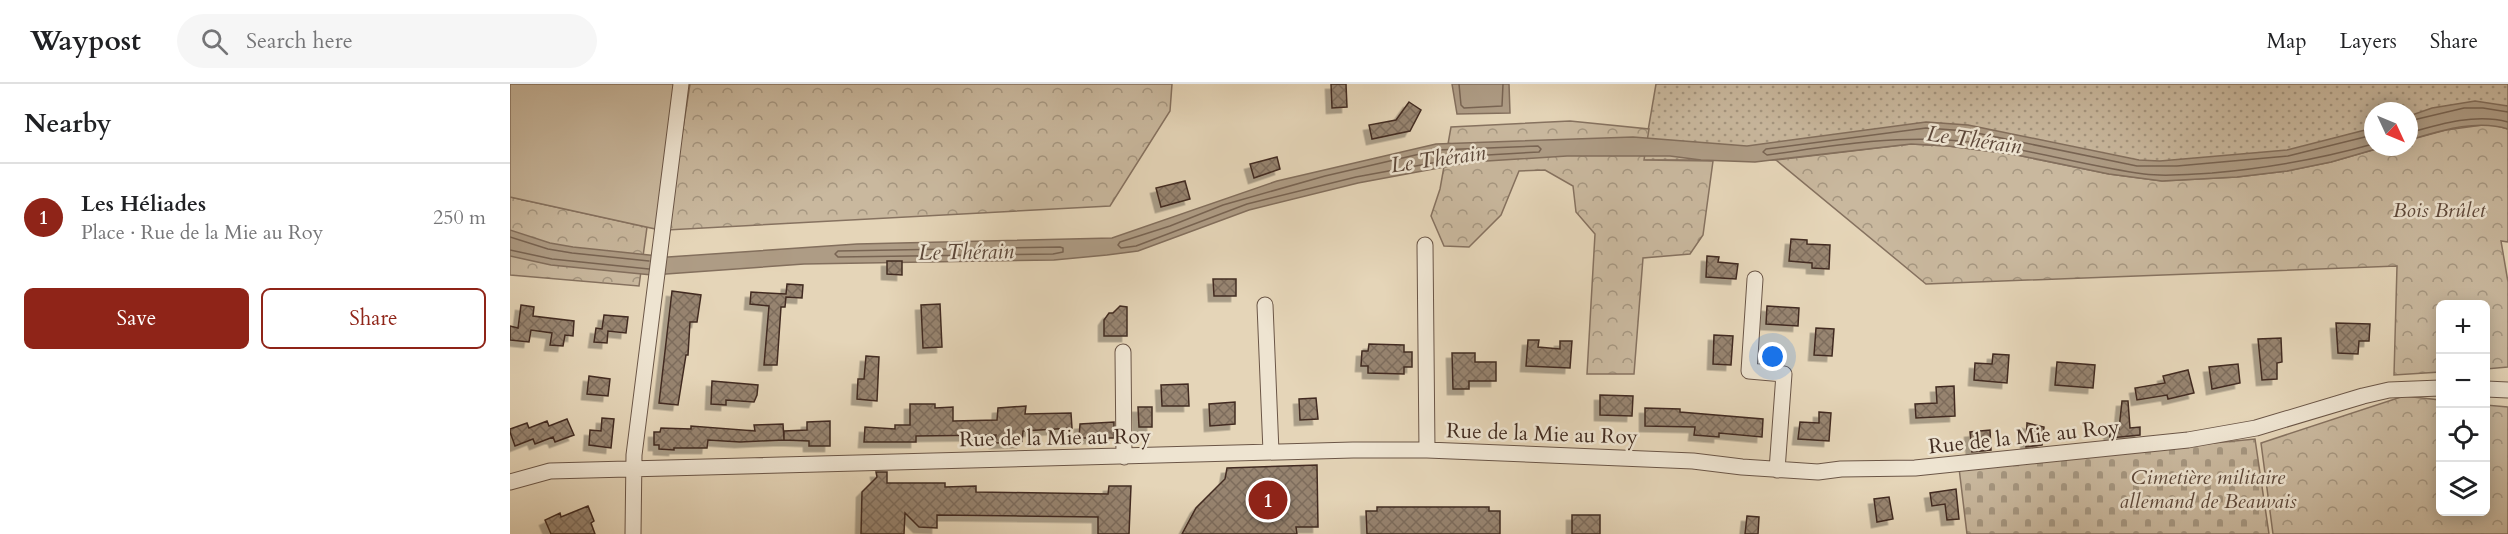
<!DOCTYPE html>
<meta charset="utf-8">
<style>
:root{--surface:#fff;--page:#f6f6f6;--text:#202124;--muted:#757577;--line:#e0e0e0;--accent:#8f2418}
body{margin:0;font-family:Cardo,serif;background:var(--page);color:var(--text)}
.controls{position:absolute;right:18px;bottom:18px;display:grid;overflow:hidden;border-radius:9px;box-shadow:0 3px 15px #0003}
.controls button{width:54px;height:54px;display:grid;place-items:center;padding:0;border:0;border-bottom:2px solid var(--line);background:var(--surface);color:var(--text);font:30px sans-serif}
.compass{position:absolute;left:1854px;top:18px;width:54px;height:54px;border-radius:50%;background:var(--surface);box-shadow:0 3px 15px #0003;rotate:134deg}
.you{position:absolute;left:1263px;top:273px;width:21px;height:21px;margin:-15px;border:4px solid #fff;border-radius:50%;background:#1a73e8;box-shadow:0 0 0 9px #1a73e833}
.badge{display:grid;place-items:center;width:39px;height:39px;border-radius:50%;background:var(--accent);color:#fff;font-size:20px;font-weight:700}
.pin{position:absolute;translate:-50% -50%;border:3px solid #fff;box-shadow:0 2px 6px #0006}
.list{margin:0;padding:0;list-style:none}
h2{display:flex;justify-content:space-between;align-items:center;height:78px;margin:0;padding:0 24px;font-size:26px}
h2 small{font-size:20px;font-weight:400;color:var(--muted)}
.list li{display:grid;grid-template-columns:39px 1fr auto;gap:18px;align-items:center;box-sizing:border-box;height:108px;padding:0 24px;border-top:2px solid var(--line)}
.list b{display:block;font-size:22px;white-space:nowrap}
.list p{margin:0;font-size:20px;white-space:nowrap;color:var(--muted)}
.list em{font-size:20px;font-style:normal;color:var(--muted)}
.actions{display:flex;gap:12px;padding:18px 24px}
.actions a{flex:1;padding:14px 0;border:2px solid var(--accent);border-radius:9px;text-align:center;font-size:21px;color:var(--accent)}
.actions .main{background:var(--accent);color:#fff}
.icon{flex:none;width:33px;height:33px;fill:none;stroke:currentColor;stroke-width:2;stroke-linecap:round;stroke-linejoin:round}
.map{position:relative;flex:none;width:1998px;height:450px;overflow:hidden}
header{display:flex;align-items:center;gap:36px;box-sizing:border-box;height:84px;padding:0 30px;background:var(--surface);border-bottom:2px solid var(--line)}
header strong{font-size:28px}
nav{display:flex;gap:33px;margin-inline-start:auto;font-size:21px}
.search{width:420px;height:54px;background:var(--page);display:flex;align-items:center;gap:15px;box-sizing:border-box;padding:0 21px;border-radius:33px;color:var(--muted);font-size:22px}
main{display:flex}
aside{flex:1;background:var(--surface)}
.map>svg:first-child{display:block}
</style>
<header>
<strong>Waypost</strong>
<div class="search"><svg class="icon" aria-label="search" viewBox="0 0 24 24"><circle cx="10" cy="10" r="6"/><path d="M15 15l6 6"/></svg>Search here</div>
<nav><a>Map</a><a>Layers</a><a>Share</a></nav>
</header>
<main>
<aside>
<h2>Nearby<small></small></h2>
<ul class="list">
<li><span class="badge">1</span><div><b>Les Héliades</b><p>Place · Rue de la Mie au Roy</p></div><em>250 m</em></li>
</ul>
<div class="actions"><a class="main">Save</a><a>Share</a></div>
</aside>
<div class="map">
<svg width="1998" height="450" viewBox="0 0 1998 450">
<defs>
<pattern id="grass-dots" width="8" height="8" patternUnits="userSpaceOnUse" patternTransform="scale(1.5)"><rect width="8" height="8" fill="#c9b89e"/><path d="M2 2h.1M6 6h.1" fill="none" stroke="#a59680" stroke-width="1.8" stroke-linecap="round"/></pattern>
<pattern id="forest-crowns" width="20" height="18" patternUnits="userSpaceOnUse" patternTransform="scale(1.5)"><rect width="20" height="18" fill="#c9b89e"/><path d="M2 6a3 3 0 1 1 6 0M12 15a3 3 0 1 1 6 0" fill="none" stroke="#a59680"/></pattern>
<pattern id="cemetery-stones" width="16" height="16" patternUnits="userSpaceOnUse" patternTransform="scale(1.5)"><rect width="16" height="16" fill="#c9b89e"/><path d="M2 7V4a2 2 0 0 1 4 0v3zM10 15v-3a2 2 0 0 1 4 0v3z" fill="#a59680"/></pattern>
<pattern id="building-cross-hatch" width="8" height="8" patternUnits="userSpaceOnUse" patternTransform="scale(1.5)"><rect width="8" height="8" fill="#978470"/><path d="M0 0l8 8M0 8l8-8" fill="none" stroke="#7d6c5c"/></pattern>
<filter id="shadow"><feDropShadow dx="-5.5" dy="5.5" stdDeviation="0" flood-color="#0004"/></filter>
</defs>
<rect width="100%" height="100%" fill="#e5d5b8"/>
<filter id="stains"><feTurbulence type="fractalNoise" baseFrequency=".00333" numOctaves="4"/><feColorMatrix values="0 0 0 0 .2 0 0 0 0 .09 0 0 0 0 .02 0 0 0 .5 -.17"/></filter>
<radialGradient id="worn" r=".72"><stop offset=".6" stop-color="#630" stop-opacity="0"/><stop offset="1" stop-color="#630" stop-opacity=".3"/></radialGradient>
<!-- grass -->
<path fill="url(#grass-dots)" stroke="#867260" stroke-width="1.5" d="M1146,0H1998V45L1899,59V27H1863V63H1883L1727,93L1266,76H1133Z"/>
<!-- forest -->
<path fill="url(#forest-crowns)" stroke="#867260" stroke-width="1.5" d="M180,0H662L660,27L600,122L157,146Z
M1060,37L1139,45L1134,76L1203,77L1193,151L1180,170L1133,174L1124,290H1077L1085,150L1066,128L1063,102L1035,86L1009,87L991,131L959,163L934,162L921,132L930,105L941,43Z
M1980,40L1998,45V158L1991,157L1998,198V283L1976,285V220H1930V288L1884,291L1887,182L1416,200L1266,76L1401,60L1438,62L1502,70L1599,90L1652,97L1727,93L1777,87L1821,78L1873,63H1899V56L1936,46Z
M0,113L137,143L129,202L0,191Z
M1894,312L1930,316V428H1976V321L1998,323V450H1763L1751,359Z"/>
<!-- cemetery -->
<path fill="url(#cemetery-stones)" stroke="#867260" stroke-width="1.5" d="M1745,355L1759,450H1457L1449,384Z"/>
<!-- garden -->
<path fill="#c9b89e" stroke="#867260" stroke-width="1.5" d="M0,0H169L150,146L0,113Z"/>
<!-- water -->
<path fill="#ae9c85" stroke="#836f5d" stroke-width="1.5" d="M942,0H999L1000,29L947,30Z
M1965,17L1998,22V45C1966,35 1930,47 1899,56V32L1922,24Z
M1416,38L1458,41L1629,76L1650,77L1777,66L1863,44V63H1873L1821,78L1777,87L1727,93L1652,97L1599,90L1502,70L1438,62L1401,60L1245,78L1191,76L1160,72H1057L961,78L848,99L739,126L628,167L597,171L544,176L294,180L142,191L41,181L0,172V146L40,159L63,163L158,173L347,160L602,154L767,97L926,60L1123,53L1237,62Z"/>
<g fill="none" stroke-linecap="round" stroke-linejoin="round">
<!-- shore -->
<path stroke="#786453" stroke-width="1.5" d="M949,0L951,21L954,24L992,22L993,0
M1899,37L1954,24H1973L1998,28
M1899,49C1930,40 1966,29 1998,38
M1863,51L1778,72L1667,82H1627L1457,47L1416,44L1256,65L1253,68L1257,71C1316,63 1377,52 1437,56C1504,60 1568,81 1634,90C1657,93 1680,90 1702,89C1758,84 1810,75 1863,60
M1028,62L1031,65L1029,68L960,72L846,93L737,120L626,162L611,164L608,161L610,158L660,142L713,121L815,92L927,66Z
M0,153L38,165L62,169L139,177
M550,163L553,164V168L543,170L328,173L325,170L328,167Z
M0,166L42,175L139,185"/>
</g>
<!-- building -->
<path fill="url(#building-cross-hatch)" stroke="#422c21" stroke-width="1.5" filter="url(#shadow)" d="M821,0H836L837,23L822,24Z
M899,18L911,26L900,47L862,55L859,41L886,36Z
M767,73L770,85L744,94L740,80Z
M675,97L680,115L651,123L646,104Z
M1281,155L1297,156V160L1320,161L1319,185L1302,184V179L1279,177Z
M1197,172L1209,173L1208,178L1228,180L1226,195L1196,193Z
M377,177H392V191L377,190Z
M703,195H726V212H704Z
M277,200L293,201L292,214L276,213L275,223H271L267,281H254L259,222L240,220L241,208L276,210Z
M162,207L191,211L187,238H180L178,271H176L168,321L149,319Z
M430,220L432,263L413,264L411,221Z
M11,221L24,223L23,232L64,237L63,252L55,251L53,262L40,261L42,249L21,246L19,258L0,256V242L8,244Z
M610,222L617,223V252H594V236L599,229H603Z
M1257,222L1289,224L1288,242L1256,240Z
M94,231L118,233L116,249L98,247L97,259L84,258L86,244L92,245Z
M1826,239L1860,240L1859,257H1849L1848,270L1828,269Z
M1306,244L1324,245L1322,272L1304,271Z
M1204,251L1223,252L1221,281L1203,280Z
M1771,254L1772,278L1767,279V295L1752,296L1748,255Z
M1018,256H1029L1028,263L1050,265V257H1062L1060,284L1016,282Z
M859,260L894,261V268H902V283H894V290L858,289V282H851L852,267H858Z
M942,269H965V278H986V297H959V305H943Z
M1483,270L1499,271L1497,299L1464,296L1465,279L1482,280Z
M356,272L369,273L367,317L347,315L348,295H354Z
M1547,278L1585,281L1583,304L1545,301Z
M1728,280L1730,299L1702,305L1699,283Z
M1678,286L1684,309L1658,315L1657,311L1627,316L1625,304L1655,299L1653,292Z
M79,292L100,295L98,312L77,310Z
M202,297L248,301L247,311L244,318L216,316V321L201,320Z
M678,300L679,322H652L651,301Z
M1444,302L1445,332L1406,334L1405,320L1427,319L1426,303Z
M1090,311L1123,312L1122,332L1090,331Z
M806,314L808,335L790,336L789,315Z
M1612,317H1618L1620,344L1630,343V351L1600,354L1599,345H1609Z
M725,318V340L700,342L699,320Z
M400,320H425V324L443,323V337L487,336L488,324L516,322L515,330L561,329L562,344L513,347L512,358L485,359L486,351L406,352V358H354L355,343L385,345V341H400Z
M628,323H642V343H629Z
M1135,324L1170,325V328L1253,335L1252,353L1209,349V353L1184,351L1185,343L1135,342Z
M1309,328L1321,329L1319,357L1288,355L1290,338L1309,339Z
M92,334L104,335L101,364L79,361L80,346L91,347Z
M57,335L64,351L45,358L43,353L25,360L23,355L5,362L0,348V345L17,339L19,344L37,337L39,342Z
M320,337V362H299V357L274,356V347L297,346V338Z
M604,338V354H569L570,340Z
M1517,339L1534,343L1532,361L1516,363Z
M273,340L274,356L230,358L198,356L197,364H164V366L149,365V361H144V348H150L151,344L181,345V342L245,347L244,341Z
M1480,346L1481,366L1462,368L1460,348Z
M807,381L808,443H786L787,450H672L686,424L715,395L717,384Z
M366,388H377V399H435V403L466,402V408L598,410L599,402H621L619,450H588V433L427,431V444L409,443L395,429L394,450H351L352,408L367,393Z
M1446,405L1449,435L1437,436L1435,420L1422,422L1420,409Z
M1379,413L1383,435L1367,438L1364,415Z
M78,422L84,437L81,439L85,450H41L35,436L50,429L51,433Z
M867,423H979V427H990V450H857L856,427H867Z
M1062,431H1090V450H1062Z
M1237,432L1249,433L1248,450H1235Z"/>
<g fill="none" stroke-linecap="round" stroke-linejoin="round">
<!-- street casing -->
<g stroke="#6b5647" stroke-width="17">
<path id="street" d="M915,161L917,366
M1245,195L1239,287L1274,290L1267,386
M755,221L761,368
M613,268L614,373
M1976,305L1998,306
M0,398L40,387L843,366H917L1183,377L1232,383L1308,388L1331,385L1405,384L1678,356L1746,344L1853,312L1879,306L1930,304
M123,450L124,371L171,0"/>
</g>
<!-- street -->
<use href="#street" stroke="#eee4d1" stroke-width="15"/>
</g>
<g text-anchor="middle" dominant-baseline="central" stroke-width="5" stroke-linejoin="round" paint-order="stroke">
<!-- park labels -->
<g font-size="21" font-style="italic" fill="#5d483a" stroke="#eee4d1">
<text x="1929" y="126">Bois Brûlet</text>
<text x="1698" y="393">Cimetière militaire<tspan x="1698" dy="24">allemand de Beauvais</tspan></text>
</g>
<!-- street labels -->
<g font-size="21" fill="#422c21" stroke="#eee4d1">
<text transform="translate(1032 350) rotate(2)">Rue de la Mie au Roy</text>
<text transform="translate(1514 353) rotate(-6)">Rue de la Mie au Roy</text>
<text transform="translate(545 354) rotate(-1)">Rue de la Mie au Roy</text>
</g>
<!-- water labels -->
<g font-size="22" font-style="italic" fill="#5d483a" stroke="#eee4d1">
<text transform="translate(1464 56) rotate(8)">Le Thérain</text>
<text transform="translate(928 75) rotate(-8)">Le Thérain</text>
<text transform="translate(456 168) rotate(-1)">Le Thérain</text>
</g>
</g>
<rect width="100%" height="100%" filter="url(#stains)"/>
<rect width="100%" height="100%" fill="url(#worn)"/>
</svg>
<div class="controls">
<button>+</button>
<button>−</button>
<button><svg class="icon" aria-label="locate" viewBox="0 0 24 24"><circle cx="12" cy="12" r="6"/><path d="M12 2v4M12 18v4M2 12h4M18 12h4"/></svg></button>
<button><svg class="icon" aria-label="layers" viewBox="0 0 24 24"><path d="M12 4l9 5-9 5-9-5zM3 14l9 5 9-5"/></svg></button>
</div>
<svg class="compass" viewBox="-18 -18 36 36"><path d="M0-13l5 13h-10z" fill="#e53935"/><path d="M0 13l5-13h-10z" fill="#757577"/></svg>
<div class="you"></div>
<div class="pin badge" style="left:758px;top:416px">1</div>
</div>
</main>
